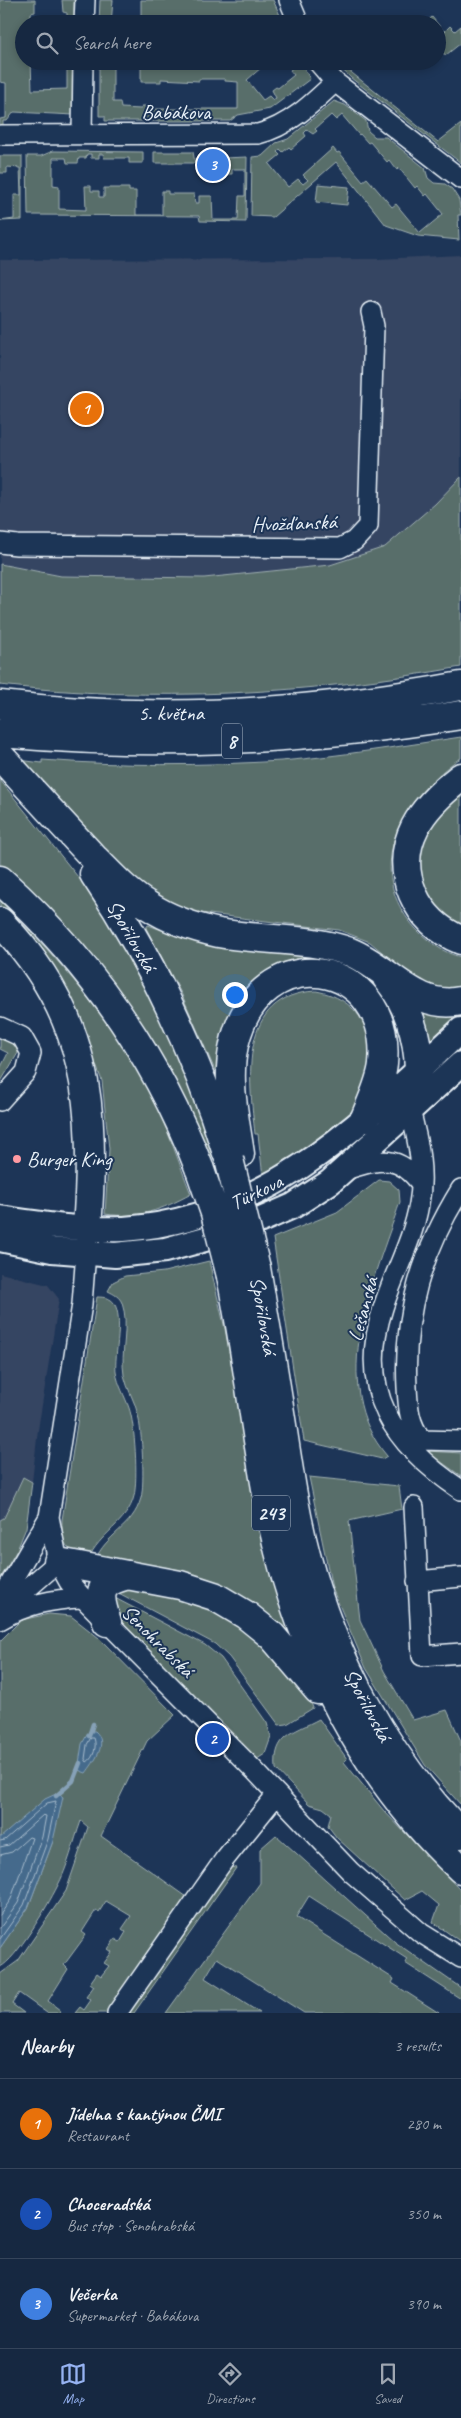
<!DOCTYPE html>
<meta charset="utf-8">
<style>
:root{--surface:#162841;--page:#23344c;--text:#f1f3f6;--muted:#9ea6b1;--line:#35445a;--accent:#95b2f1}
body{margin:0;font-family:Caveat,sans-serif;background:var(--page);color:var(--text)}
.you{position:absolute;left:234px;top:994px;width:18px;height:18px;margin:-12px;border:4px solid #fff;border-radius:50%;background:#1a73e8;box-shadow:0 0 0 8px #1a73e833}
.badge{display:grid;place-items:center;width:32px;height:32px;border-radius:50%;background:var(--accent);color:#fff;font-size:16px;font-weight:700}
.pin{position:absolute;translate:-50% -50%;border:2px solid #fff;box-shadow:0 1px 5px #0006}
.list{margin:0;padding:0;list-style:none}
h2{display:flex;justify-content:space-between;align-items:center;height:65px;margin:0;padding:0 20px;font-size:21px}
h2 small{font-size:16px;font-weight:400;color:var(--muted)}
.list li{display:grid;grid-template-columns:32px 1fr auto;gap:15px;align-items:center;box-sizing:border-box;height:90px;padding:0 20px;border-top:1px solid var(--line)}
.list b{display:block;font-size:19px;white-space:nowrap}
.list p{margin:0;font-size:16px;white-space:nowrap;color:var(--muted)}
.list em{font-size:16px;font-style:normal;color:var(--muted)}
.icon{flex:none;width:28px;height:28px;fill:none;stroke:currentColor;stroke-width:2;stroke-linecap:round;stroke-linejoin:round}
.map{position:relative;flex:none;width:461px;height:2013px;overflow:hidden}
.search{position:absolute;background:var(--surface);box-shadow:0 2px 8px #0003;left:15px;right:15px;top:15px;height:55px;display:flex;align-items:center;gap:12px;box-sizing:border-box;padding:0 18px;border-radius:28px;color:var(--muted);font-size:19px}
.sheet{height:335px;background:var(--surface)}
nav{display:flex;justify-content:space-around;align-items:center;box-sizing:border-box;height:70px;border-top:1px solid var(--line);background:var(--surface);font-size:14px;color:var(--muted)}
nav a{display:grid;justify-items:center;gap:2px}
nav .on{color:var(--accent)}
.map>svg:first-child{display:block}
</style>
<div class="map">
<svg width="461" height="2013" viewBox="0 0 461 2013">
<rect width="100%" height="100%" fill="#1d3557"/>
<filter id="ink" filterUnits="userSpaceOnUse"><feTurbulence type="fractalNoise" baseFrequency=".02" numOctaves="2"/><feDisplacementMap in="SourceGraphic" scale="10" xChannelSelector="R" yChannelSelector="G"/><feConvolveMatrix kernelMatrix="1 2 1 2 8 2 1 2 1" color-interpolation-filters="sRGB"/></filter>
<g filter="url(#ink)">
<!-- built -->
<path fill="#354462" d="M461,255V477L435,504L385,547L330,565L204,578L61,576L0,564V260L378,259Z
M0,1273L48,1285L59,1299L38,1430L32,1482L23,1477L4,1519L0,1520Z"/>
<!-- green -->
<path fill="#596e6a" stroke="#a0b0b1" fill-rule="evenodd" d="M0,0H35V12L31,13V24H24V61H31L32,90L67,89V61H74V115L14,112L7,121H3V125H0V119L6,118V83L0,82Z
M62,0H74V24H67V13L63,12Z
M100,0H113L111,24H99Z
M141,0H273L284,24H265L257,14L245,24H141Z
M432,17L444,32L450,26L455,31L461,26V43L446,55L437,50V24H424Z
M99,61H110L113,64V102H120L121,108L141,109L142,106H147L148,109H238V82L225,81V79H199V81L161,79V82H141V61H257L262,67L247,80L263,100L269,96L273,100L276,98L272,90L276,87L278,88L294,75L290,70L296,65L293,61H300L310,79L270,109L238,115L230,121H105V116H99Z
M333,61H337L438,142L461,124V163L351,78Z
M334,101L345,105L366,121L368,131L375,137H386L425,168L428,178L434,183L445,184L452,189L459,200L461,215H458L459,240L418,236L386,225L336,162L273,217L251,216L252,157L262,156L276,143L288,139ZM331,115L336,120L342,115L359,135L360,134L368,143L370,142L387,162L389,160L397,170L399,168L415,188L417,186L425,196L427,194L443,214L420,233L396,204L392,207L367,178L363,181L339,152L337,153L333,148L303,175L308,180L303,184L298,179L288,187L269,164L280,155L277,152L280,149L283,152L289,147L291,149L306,136L304,133L307,130L313,134L317,131L315,129Z
M53,151L143,152V163H129V158H104L103,154H99V158H91V154H87L86,158H79L78,163H67L66,158H53V185L59,186V209L86,210L85,186H91V191H99V197H104V188H129V191H136V215H162V191H168V194H194L195,203H199V196H212L213,220H238L239,196H245V169H232V174H220L219,164H214V168H207V164L199,163V159L247,157L246,222L200,221L199,216L28,215L27,156H41Z
M154,152H193L195,163H154Z
M0,156H22V220L0,221L14,219V195H21L20,168L7,167V173H0Z
M318,184L349,187L347,205L316,202Z
M461,477V667C309,694 154,703 0,685V564L61,576L204,578L330,565L385,547L435,504Z
M461,737V758C450,764 440,774 431,782C389,823 372,882 416,929C429,942 443,953 461,957V993L442,994L407,973L370,942L339,930L193,912L177,908L142,889L19,760L42,763V760C122,766 201,766 281,761C341,756 401,746 461,737Z
M0,780L82,882L129,955L169,1030L218,1155L208,1159L0,868Z
M461,786V933L449,928L414,875L426,822Z
M0,901C59,958 113,1022 151,1096C168,1128 178,1161 191,1194C161,1210 139,1219 105,1214L109,1149L102,1081L75,1008L12,920L0,908Z
M148,925L186,939L206,943L329,957L358,969L380,986L404,1035L405,1062C400,1038 395,1010 378,991C373,985 363,975 355,972C344,968 306,963 294,963C275,963 254,979 243,994C229,1013 227,1051 222,1074L217,1075L182,995L146,928Z
M316,991C339,995 359,1008 367,1031C373,1049 372,1066 365,1083C363,1090 360,1098 357,1105C340,1135 292,1158 263,1177L258,1134H255C249,1079 237,995 316,991Z
M418,1006L461,1009V1015L429,1043Z
M0,1037L15,1044L18,1053L0,1083V1069L8,1053L0,1049Z
M379,1180L389,1181L399,1190L400,1202C374,1279 325,1384 387,1456L382,1459L304,1441L273,1238L337,1212Z
M209,1261L225,1329L244,1433L293,1636L290,1639L95,1561C105,1534 133,1528 141,1498C145,1483 142,1431 138,1415C135,1401 127,1389 124,1375C120,1352 130,1326 122,1303C120,1297 114,1294 108,1291L113,1282L125,1276L164,1272Z
M97,1297C104,1297 111,1298 114,1303C124,1319 114,1354 116,1372C118,1385 125,1396 129,1408C135,1424 138,1479 134,1496C128,1523 98,1534 88,1560C66,1549 61,1545 62,1520Z
M426,1451L461,1453V1476Z
M23,1477L32,1482L26,1528L17,1550L0,1579V1520L4,1518Z
M309,1477L399,1486L402,1509L349,1521L360,1620L384,1671L413,1720L447,1710L461,1741V1805L425,1765L366,1668L332,1588Z
M116,1587L158,1588L240,1621L305,1688L313,1708L287,1724L279,1725L229,1657L215,1644L113,1590Z
M111,1596L205,1645L221,1658L267,1723L271,1737L265,1754L257,1759L111,1613Z
M49,1614L71,1616L99,1638L175,1715L147,1741L101,1836L187,1897L107,2013H75L80,2007L84,2010L91,2000L86,1997L94,1986L90,1983L97,1973L101,1976L109,1966L104,1963L112,1952L108,1949L115,1939L120,1942L126,1932L122,1929L131,1916L106,1901L99,1912L96,1910L82,1932L86,1935L64,1965L68,1969L48,2001L60,2010V2013H47L19,1993L12,2004L24,2013H0V1974L18,1961L66,1891L88,1827L81,1821C73,1843 68,1867 57,1887C48,1905 16,1960 0,1967V1948L28,1908L53,1841L0,1837V1641L21,1620Z
M319,1719L347,1759L344,1762L384,1811L461,1891V1942L433,1922L439,1905L422,1891L405,1900L337,1838L328,1826L331,1814L323,1808L309,1804L276,1769C273,1735 293,1733 319,1719Z
M276,1835L395,1942L461,1988V1999L405,1963L407,1959L309,1896L296,1917L394,1979L392,1983L439,2013H304L217,1958L205,1978L260,2013H166L260,1883V1849Z
M229,1867L236,1868L134,2013H127Z"/>
<!-- water -->
<path fill="#456b8c" stroke="#86a1b7" d="M89,1731H95C109,1743 94,1762 86,1773L78,1770L82,1744Z
M58,1793L63,1797L53,1841L28,1908L0,1948V1838L45,1799Z"/>
<g fill="none" stroke-linecap="round" stroke-linejoin="round">
<!-- shore -->
<path stroke="#a7bbcd" stroke-width="1" d="M91,1738H94C97,1746 94,1758 87,1762L85,1759L87,1745Z
M0,1841L5,1840L47,1803L56,1801L48,1839L24,1905L0,1939
M0,1847L9,1845L43,1815L46,1816L42,1837L18,1903L0,1928
M0,1855L12,1852L29,1837L32,1838L11,1899L0,1915"/>
<!-- stream -->
<path stroke="#86a1b7" stroke-width="4.5" d="M89,1736L93,1724
M56,1796L73,1781L80,1763"/>
<!-- minor casing -->
<g stroke="#e8f1f8" stroke-width="22">
<path id="minor" d="M289,0L299,24
M84,24L85,0
M317,61L335,82L461,179
M82,134L83,61
M0,135L258,134C288,127 313,103 335,82
M0,543L17,545L340,548L354,541L368,526L374,326L371,312
M0,1027L22,1037L31,1053L26,1072L0,1101
M410,1110C418,1140 425,1172 419,1204C413,1240 394,1273 383,1308C356,1391 393,1445 461,1490
M345,1170C378,1160 397,1152 421,1184
M461,1189C422,1252 403,1313 407,1387C408,1407 409,1424 422,1440L461,1441
M87,1239L82,1304L49,1517L58,1562L69,1582L83,1598L254,1770L351,1872L421,1933L461,1958
M414,1507L422,1656L461,1653
M417,1581L461,1577
M0,1601L49,1517
M3,1610L58,1562
M0,1620C26,1604 53,1599 83,1598
M117,2013L224,1860L277,1794"/>
</g>
<!-- major casing -->
<g stroke="#e8f1f8" stroke-width="28">
<path id="major" d="M0,1218C40,1224 83,1231 124,1229C268,1219 362,1123 461,1030
M0,1239L52,1250L115,1255L165,1250L238,1230L293,1206L330,1182L461,1064"/>
</g>
<!-- highway casing -->
<g stroke="#e8f1f8" stroke-width="31">
<path id="highway" d="M0,705C153,723 310,714 461,686
M0,733C160,747 302,741 461,715
M0,756C32,791 63,825 95,859C112,876 128,894 149,906C169,919 196,928 219,933C262,941 309,937 350,952C388,967 416,1011 461,1001
M461,777C443,791 425,807 415,827C392,872 417,923 461,940
M94,874C152,960 196,1054 227,1153
M0,880C90,961 157,1057 200,1170
M0,922C89,1013 96,1107 87,1228
M387,978C408,1003 418,1037 419,1069
M240,1154C235,1119 226,1080 234,1045C258,936 393,957 383,1064C381,1082 372,1100 365,1118
M256,1268C264,1314 272,1360 279,1406C287,1456 293,1506 306,1555C333,1659 386,1757 461,1834
M231,1276C248,1359 256,1443 273,1526C301,1656 364,1778 461,1869
M58,1562L180,1585L214,1596L246,1615L272,1636L318,1690
M107,1622C98,1595 96,1582 129,1575"/>
</g>
<!-- minor -->
<use href="#minor" stroke="#1d3557" stroke-width="19"/>
<!-- major -->
<use href="#major" stroke="#1d3557" stroke-width="24"/>
<!-- highway -->
<use href="#highway" stroke="#1d3557" stroke-width="28"/>
<!-- highway-bridge casing -->
<g stroke="#e8f1f8" stroke-width="31" stroke-linecap="butt">
<path id="highway-bridge" d="M229,1159L256,1268
M200,1170L215,1213L231,1276"/>
</g>
<!-- highway-bridge -->
<use href="#highway-bridge" stroke="#1d3557" stroke-width="28"/>
</g>
</g>
<!-- markers -->
<circle fill="#ff9aa2" stroke="#1d3557" stroke-width="2" cx="17" cy="1159" r="5"/>
<g text-anchor="middle" dominant-baseline="central" stroke-width="4" stroke-linejoin="round" paint-order="stroke">
<!-- shield labels -->
<g fill="#1d3557" stroke="#abb9c8" stroke-width="1">
<rect x="222" y="723.5" width="20" height="35" rx="4"/>
<rect x="252" y="1495.5" width="38" height="35" rx="4"/>
</g>
<g font-size="20" font-weight="bold" fill="#e8f1f8">
<text x="232" y="741">8</text>
<text x="271" y="1513">243</text>
</g>
<!-- street labels -->
<g font-size="21" fill="#e8f1f8" stroke="#1d3557">
<text x="176" y="112">Babákova</text>
<text transform="translate(294 523) rotate(-2)">Hvožďanská</text>
<text x="171" y="713">5. května</text>
<text transform="translate(132 936) rotate(60)">Spořilovská</text>
<text transform="translate(256 1192) rotate(-26)">Türkova</text>
<text transform="translate(363 1309) rotate(-75)">Lešanská</text>
<text transform="translate(264 1316) rotate(80)">Spořilovská</text>
<text transform="translate(158 1641) rotate(45)">Senohrabská</text>
<text transform="translate(368 1705) rotate(62)">Spořilovská</text>
</g>
<!-- poi labels -->
<g font-size="21" fill="#e8f1f8" stroke="#1d3557" text-anchor="start">
<text x="27" y="1159">Burger King</text>
</g>
</g>
</svg>
<div class="you"></div>
<div class="pin badge" style="left:86px;top:409px;background:#e8710a">1</div>
<div class="pin badge" style="left:213px;top:1739px;background:#1a4fb4">2</div>
<div class="pin badge" style="left:213px;top:165px;background:#3f7fe0">3</div>
<div class="search"><svg class="icon" aria-label="search" viewBox="0 0 24 24"><circle cx="10" cy="10" r="6"/><path d="M15 15l6 6"/></svg>Search here</div>
</div>
<section class="sheet">
<h2>Nearby<small>3 results</small></h2>
<ul class="list">
<li><span class="badge" style="background:#e8710a">1</span><div><b>Jídelna s kantýnou ČMI</b><p>Restaurant</p></div><em>280 m</em></li>
<li><span class="badge" style="background:#1a4fb4">2</span><div><b>Choceradská</b><p>Bus stop · Senohrabská</p></div><em>350 m</em></li>
<li><span class="badge" style="background:#3f7fe0">3</span><div><b>Večerka</b><p>Supermarket · Babákova</p></div><em>390 m</em></li>
</ul>
</section>
<nav>
<a class="on"><svg class="icon" aria-label="map" viewBox="0 0 24 24"><path d="M3 6l6-2 6 2 6-2v14l-6 2-6-2-6 2zM9 4v14M15 6v14"/></svg>Map</a>
<a><svg class="icon" aria-label="directions" viewBox="0 0 24 24"><path d="M12 3l9 9-9 9-9-9zM9 14v-3h6M13 9l2 2-2 2"/></svg>Directions</a>
<a><svg class="icon" aria-label="saved" viewBox="0 0 24 24"><path d="M7 4h10v16l-5-4-5 4z"/></svg>Saved</a>
</nav>
